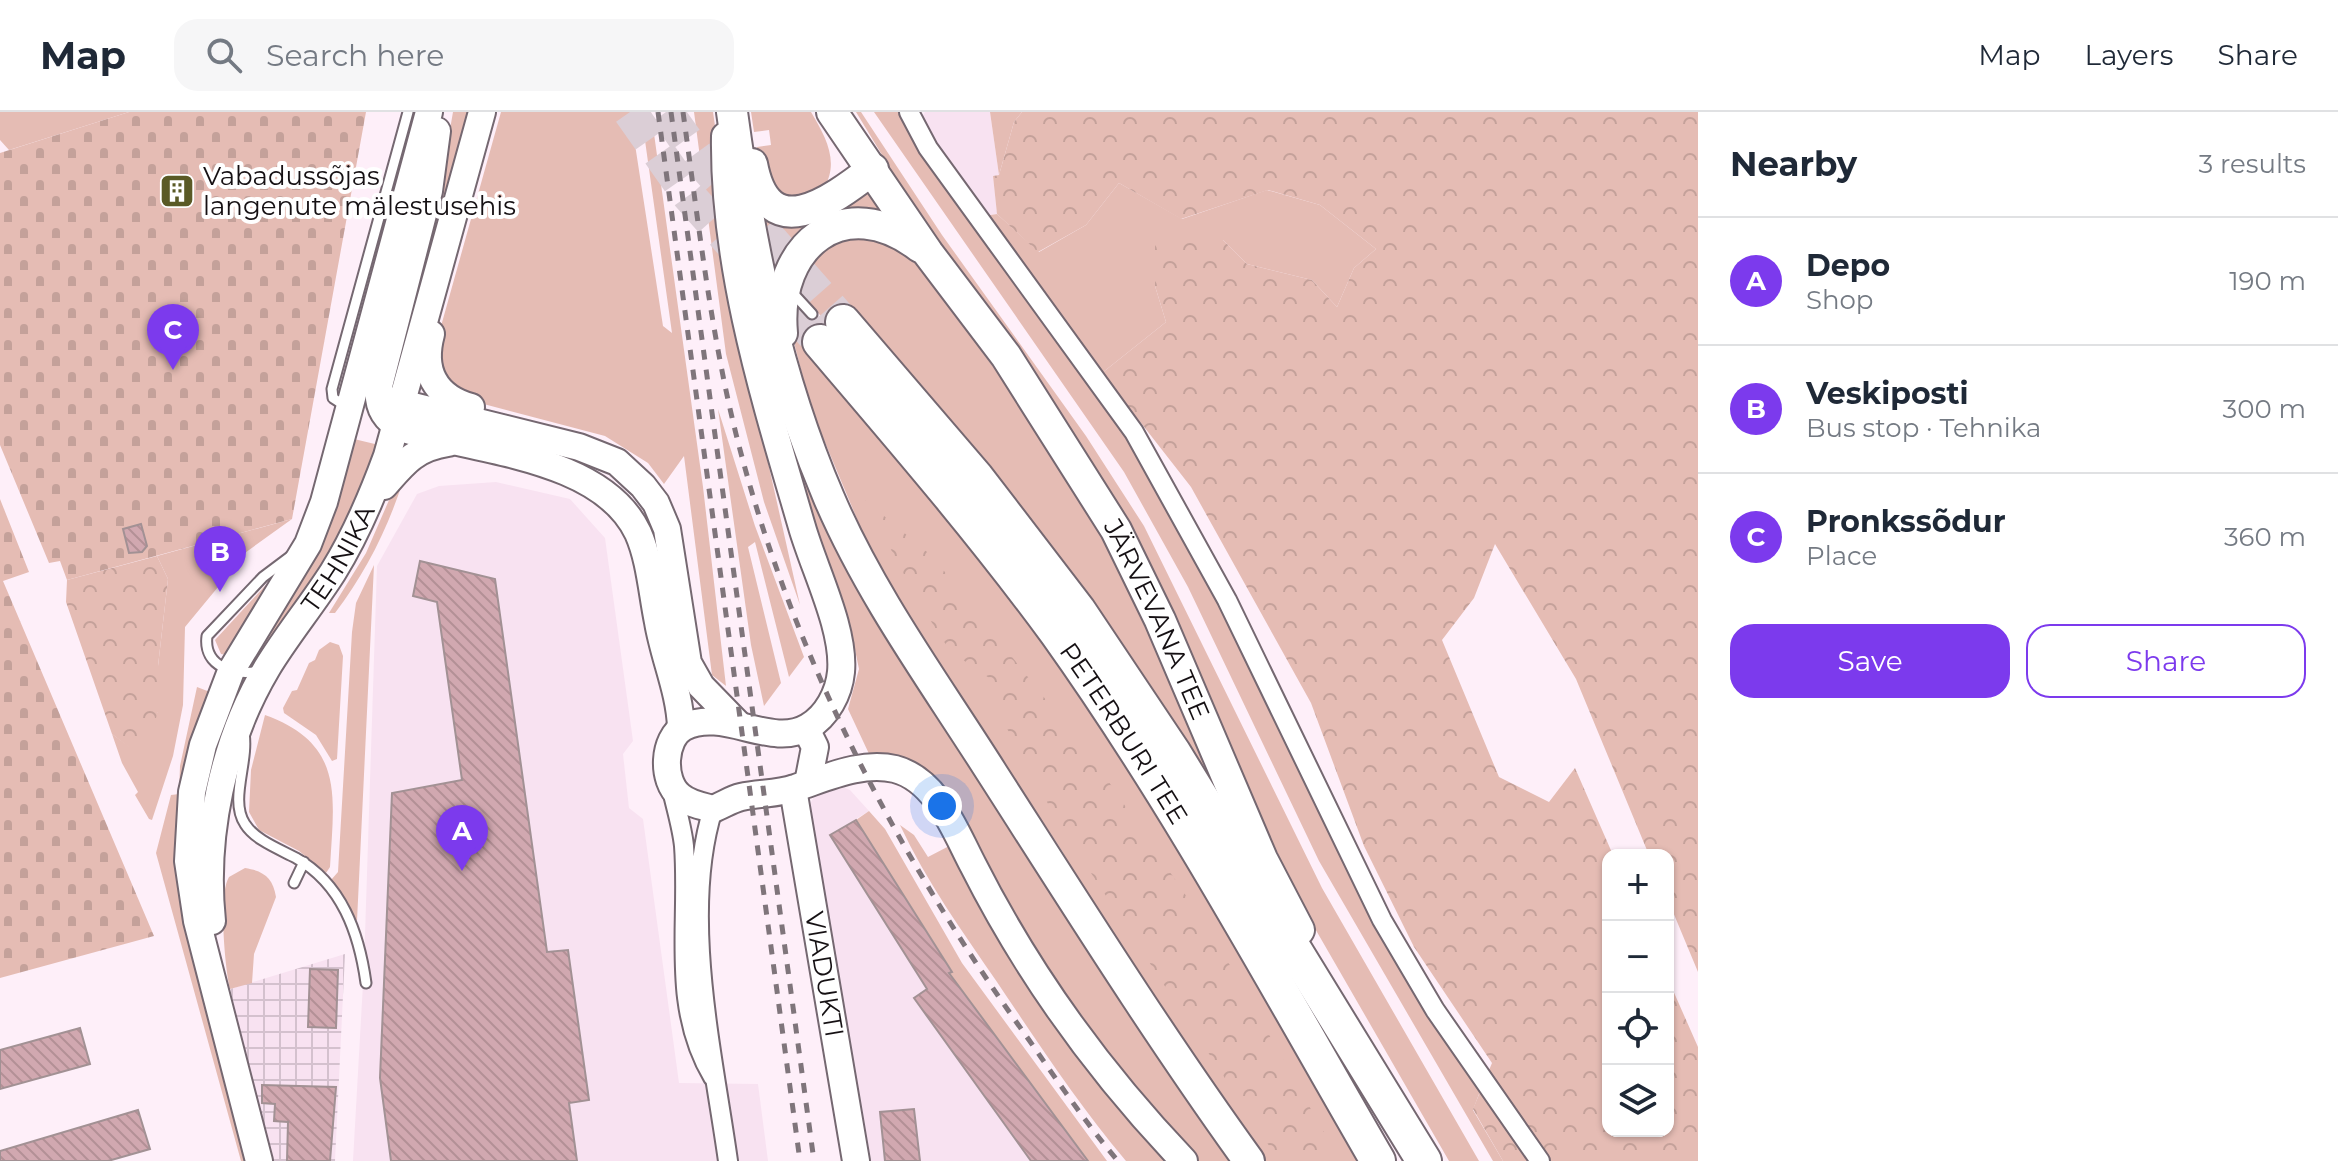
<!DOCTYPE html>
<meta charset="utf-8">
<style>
:root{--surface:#fff;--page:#f6f6f7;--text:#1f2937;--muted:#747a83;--line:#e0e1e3;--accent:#7c3aed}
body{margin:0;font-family:Montserrat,sans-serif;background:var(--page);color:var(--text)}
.controls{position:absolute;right:24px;bottom:24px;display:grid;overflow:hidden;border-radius:16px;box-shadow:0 2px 6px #0004}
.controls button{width:72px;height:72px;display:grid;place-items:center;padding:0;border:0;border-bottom:2px solid var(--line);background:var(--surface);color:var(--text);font:40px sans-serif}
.you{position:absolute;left:942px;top:694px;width:28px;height:28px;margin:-20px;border:6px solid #fff;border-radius:50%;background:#1a73e8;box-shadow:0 0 0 12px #1a73e833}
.badge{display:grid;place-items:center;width:52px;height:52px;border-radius:50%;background:var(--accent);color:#fff;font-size:26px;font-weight:700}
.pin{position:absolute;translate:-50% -66px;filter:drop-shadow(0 2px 4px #0008)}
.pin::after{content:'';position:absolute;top:42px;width:28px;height:24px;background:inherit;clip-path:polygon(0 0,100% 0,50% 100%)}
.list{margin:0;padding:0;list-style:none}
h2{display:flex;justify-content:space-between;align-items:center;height:104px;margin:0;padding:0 32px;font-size:34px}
h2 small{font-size:26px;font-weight:400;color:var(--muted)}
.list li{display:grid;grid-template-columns:52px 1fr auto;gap:24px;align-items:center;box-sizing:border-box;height:128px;padding:0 32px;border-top:2px solid var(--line)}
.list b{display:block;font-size:30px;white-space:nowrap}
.list p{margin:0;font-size:26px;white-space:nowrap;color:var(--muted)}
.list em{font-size:26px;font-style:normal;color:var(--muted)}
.actions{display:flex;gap:16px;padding:24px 32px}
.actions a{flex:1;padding:18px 0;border:2px solid var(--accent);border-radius:24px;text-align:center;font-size:28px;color:var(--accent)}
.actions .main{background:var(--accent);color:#fff}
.icon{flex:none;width:44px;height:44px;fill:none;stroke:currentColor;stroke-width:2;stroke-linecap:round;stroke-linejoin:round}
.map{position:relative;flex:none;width:1698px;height:1049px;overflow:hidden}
header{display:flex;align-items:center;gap:48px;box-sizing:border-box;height:112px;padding:0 40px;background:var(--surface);border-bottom:2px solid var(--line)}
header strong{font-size:38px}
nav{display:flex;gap:44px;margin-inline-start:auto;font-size:28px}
.search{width:560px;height:72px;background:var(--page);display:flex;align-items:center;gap:20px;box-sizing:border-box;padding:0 28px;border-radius:24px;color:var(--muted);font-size:30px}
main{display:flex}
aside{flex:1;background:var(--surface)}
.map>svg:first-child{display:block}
</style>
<header>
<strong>Map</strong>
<div class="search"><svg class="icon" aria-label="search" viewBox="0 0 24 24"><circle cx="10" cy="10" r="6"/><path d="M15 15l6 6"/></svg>Search here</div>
<nav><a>Map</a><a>Layers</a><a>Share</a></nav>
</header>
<main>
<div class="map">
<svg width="1698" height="1049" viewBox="0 0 1698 1049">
<defs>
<pattern id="industrial-grid" width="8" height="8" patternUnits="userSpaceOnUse" patternTransform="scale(2)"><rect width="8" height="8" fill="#f8e2f1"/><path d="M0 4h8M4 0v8" fill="none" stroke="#d4c1ce"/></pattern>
<pattern id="forest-crowns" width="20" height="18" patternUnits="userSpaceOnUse" patternTransform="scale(2)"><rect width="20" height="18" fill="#e5bcb4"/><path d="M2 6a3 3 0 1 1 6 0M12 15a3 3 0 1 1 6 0" fill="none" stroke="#c4a19a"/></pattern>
<pattern id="cemetery-stones" width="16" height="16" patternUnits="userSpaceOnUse" patternTransform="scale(2)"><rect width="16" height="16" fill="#e5bcb4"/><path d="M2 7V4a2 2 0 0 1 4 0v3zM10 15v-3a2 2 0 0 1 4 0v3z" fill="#c4a19a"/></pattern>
<pattern id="building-back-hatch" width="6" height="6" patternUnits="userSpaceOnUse" patternTransform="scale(2)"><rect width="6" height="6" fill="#d1a8b0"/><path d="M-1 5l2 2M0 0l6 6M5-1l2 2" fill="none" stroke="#b39096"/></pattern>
</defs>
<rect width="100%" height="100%" fill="#feeff9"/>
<!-- built -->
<path fill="#f8e2f1" d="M925,0H990L999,63L993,64L997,102L984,104L920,9Z
M496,370L570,387L605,426L633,629L623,642L629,696L643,707L679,971L758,972L768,1049H353L364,854L377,454L417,382L439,374Z
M836,672L850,678L869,699L856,707L952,860L950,861L1088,1049H871L862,995L852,974L809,694L816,681Z"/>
<!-- industrial -->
<path fill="url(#industrial-grid)" d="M345,842L335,1049H272L230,877Z"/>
<!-- green -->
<path fill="#e5bcb4" d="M0,0H129L9,38L0,28Z
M453,0H471L445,88L438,86Z
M501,0H630L663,214L672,221L641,0H651L703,375L726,574L712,563L684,344L664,372L648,351L605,324L461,286L442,273L436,232Z
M694,0H713L756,297L800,493L764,390L726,242Z
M751,0H811C825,24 840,49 824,76L793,91L760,65L757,35L771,33L769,18L754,20Z
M856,0H861L942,123L1086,324L1144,414L1322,776L1479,1049H1449L1283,761L1138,435L1111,381L1046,279L907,84Z
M874,0H901L1104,289L1165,383L1265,581L1482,974L1473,998L1503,1049H1493L1319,749L1188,475L1124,360Z
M990,0H1022L1014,10L999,63Z
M1119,71L1182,107L1267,78L1320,93L1376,137L1354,156L1337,195L1312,168L1247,152L1223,128L1155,174L1166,210L1102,261L984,104L997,102L1039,140L1086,113Z
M867,74L890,100L878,103L774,166L759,104Z
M870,122L913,145L1002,267L1111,432L1214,676L922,370L1042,524L1155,692L1365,1049H1264L1107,822L1062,739L905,501L870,438L811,297L790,215L791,185L819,219L828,212L794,174L827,131Z
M718,297L755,414L804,545L789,565L755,430L748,435L781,571L764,594L751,533Z
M354,327L379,333L336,435L261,546L251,549L341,376Z
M403,369C388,416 365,462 335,501H329L366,441L396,372Z
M806,369L864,488L892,536L1235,1049H1196L1058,883L948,687L870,644L848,597L859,557L854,533L798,372Z
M292,407L235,448L237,452L185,515L183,593L173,644L152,708L149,707L135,683L138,680L122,651L112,622L130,635L158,600V554L168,467L157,444Z
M374,453L357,809L331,768L338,760L352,520L356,491Z
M274,464L227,543L221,542L215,528Z
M330,530L339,533L343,544L337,647L332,649L316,623L284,601L283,596L292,579L297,578L309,551L315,548L319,538Z
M197,575L210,580L184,663L249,1049H241L156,741L171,683L179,682L180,654Z
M265,603C345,632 334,684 330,755L326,761L299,739L259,718L249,700L251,658Z
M869,699L885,717L962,851L1107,1049H1088L949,861L952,859L856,708Z
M900,713L914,723L928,745L953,732L1174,1049H1126C1078,992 1038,931 997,870C962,819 926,769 900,713Z
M245,756C264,759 273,766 276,785L254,842L252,871L230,877C225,856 218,782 229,765Z"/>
<!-- forest -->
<path fill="url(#forest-crowns)" d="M1022,0H1698V860L1668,788V743H1649L1576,567L1495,432L1474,486L1442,528L1499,665L1549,690L1575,656L1613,743H1608V1019H1668V867L1698,935V1049H1503L1473,997L1492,951L1414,835L1364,734L1311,591L1191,375L1102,261L1166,210L1155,174V131L1223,128L1247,152L1312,168L1337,195L1354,156L1376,137L1320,93L1268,78L1181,107L1119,71L1086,113L1038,140L997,102L993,64L999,63L1014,10Z
M865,388L933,445L1096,651L1214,825L1340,1049H1279L1059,712L998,600L995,570L950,539L918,489Z
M157,444L168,467L158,554V600L151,621L130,636L112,622L66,490L67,468Z"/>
<!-- cemetery -->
<path fill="url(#cemetery-stones)" d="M129,0H366L292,407L67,468L60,449L49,451L0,333V41Z
M0,387L29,460L3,469L154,824L0,866Z"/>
<!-- building -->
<path fill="url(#building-back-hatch)" stroke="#a29194" stroke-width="2" d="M141,412L147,434L142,440L129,441L123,417Z
M420,449L495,467L547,840L568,838L589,988L569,991L577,1049H391L380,966L392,681L462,668L437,490L413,484Z
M856,708L952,860L949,861L1088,1049H1031L914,886L927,877L830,723Z
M310,857L338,858L336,916L308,915Z
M80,916L90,952L0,977V938Z
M262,973L336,975L330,1049H287L288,1010L274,1009L275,992L262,991Z
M914,997L920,1049H885L880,1000Z
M138,998L150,1037L108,1049H0V1039Z"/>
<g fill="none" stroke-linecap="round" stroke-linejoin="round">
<!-- highway-tunnel -->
<path stroke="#dbced6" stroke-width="34" stroke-dasharray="34 17" stroke-linecap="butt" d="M630,0L689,84L820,230
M666,0L701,49L843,210"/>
<!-- lane casing -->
<g stroke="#756871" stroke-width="13">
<path id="lane" d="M790,178L812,202
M347,295L333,286L332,277L408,0
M259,559C235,564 203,555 207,524L263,465L291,444
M244,621C249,650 229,688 245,712C255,728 279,737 296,746C342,772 359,821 366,871
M294,771L304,750"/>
</g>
<!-- street casing -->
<g stroke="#756871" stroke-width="22">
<path id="street" d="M909,0L928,36L1134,320L1227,488L1382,808L1435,898L1540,1049
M671,673C675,693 682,714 684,734C690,813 670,893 713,965
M713,697C680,802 713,942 728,1049"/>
</g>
<!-- secondary casing -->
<g stroke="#756871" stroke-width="30">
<g id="secondary">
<path d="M437,19L429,79L379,274C377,293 384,307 401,316C474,339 602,344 638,421C650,448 652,481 658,510C664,546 680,580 681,616"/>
<path d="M725,24C723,156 765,288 802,415C814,457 845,517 841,560C839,581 827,604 808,615C771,637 724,595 684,615C663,626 661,669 680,684C689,692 702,694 713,697C723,693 732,687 741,685C759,681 778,682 795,676C826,666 862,649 895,657C937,668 955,719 973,753C1028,862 1100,961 1184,1049"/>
<path d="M431,222C421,259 435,285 471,295"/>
<path d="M385,287L579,335L617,350L643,374L656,391L667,417L688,551L701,574L737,611"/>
<path d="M384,374C404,351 415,336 448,331"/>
<path d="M806,617L815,635L808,671"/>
<path id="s1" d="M793,677L856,1049"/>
<path id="s2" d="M212,809C203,724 223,630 267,556C287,523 312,493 333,460C356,423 372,385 387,344L482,0"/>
<path d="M259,1049L197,809L188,749L192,680L203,633L231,559L308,432L324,390L429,0"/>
</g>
</g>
<!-- primary casing -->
<g stroke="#756871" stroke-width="34">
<g id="primary">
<path d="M732,0C750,133 776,262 829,386C871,484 935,571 992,661C1076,792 1158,923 1249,1049"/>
<path id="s3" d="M832,0L928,141L1006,244L1116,418L1160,508L1262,747L1299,818"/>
<path d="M752,52C768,136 830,90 873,57"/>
<path d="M782,221C774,133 844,77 920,135"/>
</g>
</g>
<!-- highway casing -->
<g stroke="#756871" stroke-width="38">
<g id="highway">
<path d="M843,210L976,365L1078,498L1173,640L1424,1049"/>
<path id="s4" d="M820,230C901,325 983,420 1057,521C1177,689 1275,871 1378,1049"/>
</g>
</g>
<!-- lane -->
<use href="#lane" stroke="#fff" stroke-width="9"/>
<!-- street -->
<use href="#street" stroke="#fff" stroke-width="18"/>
<!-- secondary -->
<use href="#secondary" stroke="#fff" stroke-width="26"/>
<!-- primary -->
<use href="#primary" stroke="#fff" stroke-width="30"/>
<!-- highway -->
<use href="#highway" stroke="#fff" stroke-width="34"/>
<!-- rail -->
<path stroke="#7f757b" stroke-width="5" stroke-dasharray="10 10" stroke-linecap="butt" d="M658,0L800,1049
M671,0L814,1049
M683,0C698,107 710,217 736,322C790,538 894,738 1022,918C1053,962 1083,1008 1118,1049"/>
</g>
<!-- icons -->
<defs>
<g id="building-square" transform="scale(1.8)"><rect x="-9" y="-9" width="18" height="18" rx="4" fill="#5a5a26" stroke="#fff"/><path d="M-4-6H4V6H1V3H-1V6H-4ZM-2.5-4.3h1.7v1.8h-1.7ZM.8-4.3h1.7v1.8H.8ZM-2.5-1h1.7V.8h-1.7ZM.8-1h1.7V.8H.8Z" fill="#fff"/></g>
</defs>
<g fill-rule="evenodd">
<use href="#building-square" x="177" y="79"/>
</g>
<g text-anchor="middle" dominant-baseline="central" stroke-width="8" stroke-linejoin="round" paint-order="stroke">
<!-- poi labels -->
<g font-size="26" fill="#151013" stroke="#fff" text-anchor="start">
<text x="203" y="64">Vabadussõjas<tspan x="203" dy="30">langenute mälestusehis</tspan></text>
</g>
<!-- street labels -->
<g font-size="26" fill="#151013" stroke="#fff">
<text stroke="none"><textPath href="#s2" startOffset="394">TEHNIKA</textPath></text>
<text stroke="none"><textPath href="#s3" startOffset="604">JÄRVEVANA TEE</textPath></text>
<text stroke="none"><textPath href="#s4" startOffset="496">PETERBURI TEE</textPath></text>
<text stroke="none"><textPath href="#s1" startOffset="188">VIADUKTI</textPath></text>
</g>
</g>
</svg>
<div class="controls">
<button>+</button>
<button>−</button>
<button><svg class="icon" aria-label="locate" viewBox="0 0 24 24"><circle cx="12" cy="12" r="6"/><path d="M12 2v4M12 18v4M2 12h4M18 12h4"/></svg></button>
<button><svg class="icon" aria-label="layers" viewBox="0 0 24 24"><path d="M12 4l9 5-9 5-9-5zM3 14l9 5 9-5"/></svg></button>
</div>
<div class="you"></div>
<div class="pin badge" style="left:462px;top:759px">A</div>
<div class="pin badge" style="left:220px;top:480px">B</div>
<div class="pin badge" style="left:173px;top:258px">C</div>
</div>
<aside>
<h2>Nearby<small>3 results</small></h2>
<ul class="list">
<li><span class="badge">A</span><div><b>Depo</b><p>Shop</p></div><em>190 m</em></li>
<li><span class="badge">B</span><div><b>Veskiposti</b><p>Bus stop · Tehnika</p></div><em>300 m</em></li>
<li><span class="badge">C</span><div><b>Pronkssõdur</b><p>Place</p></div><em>360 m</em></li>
</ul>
<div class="actions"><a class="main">Save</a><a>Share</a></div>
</aside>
</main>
